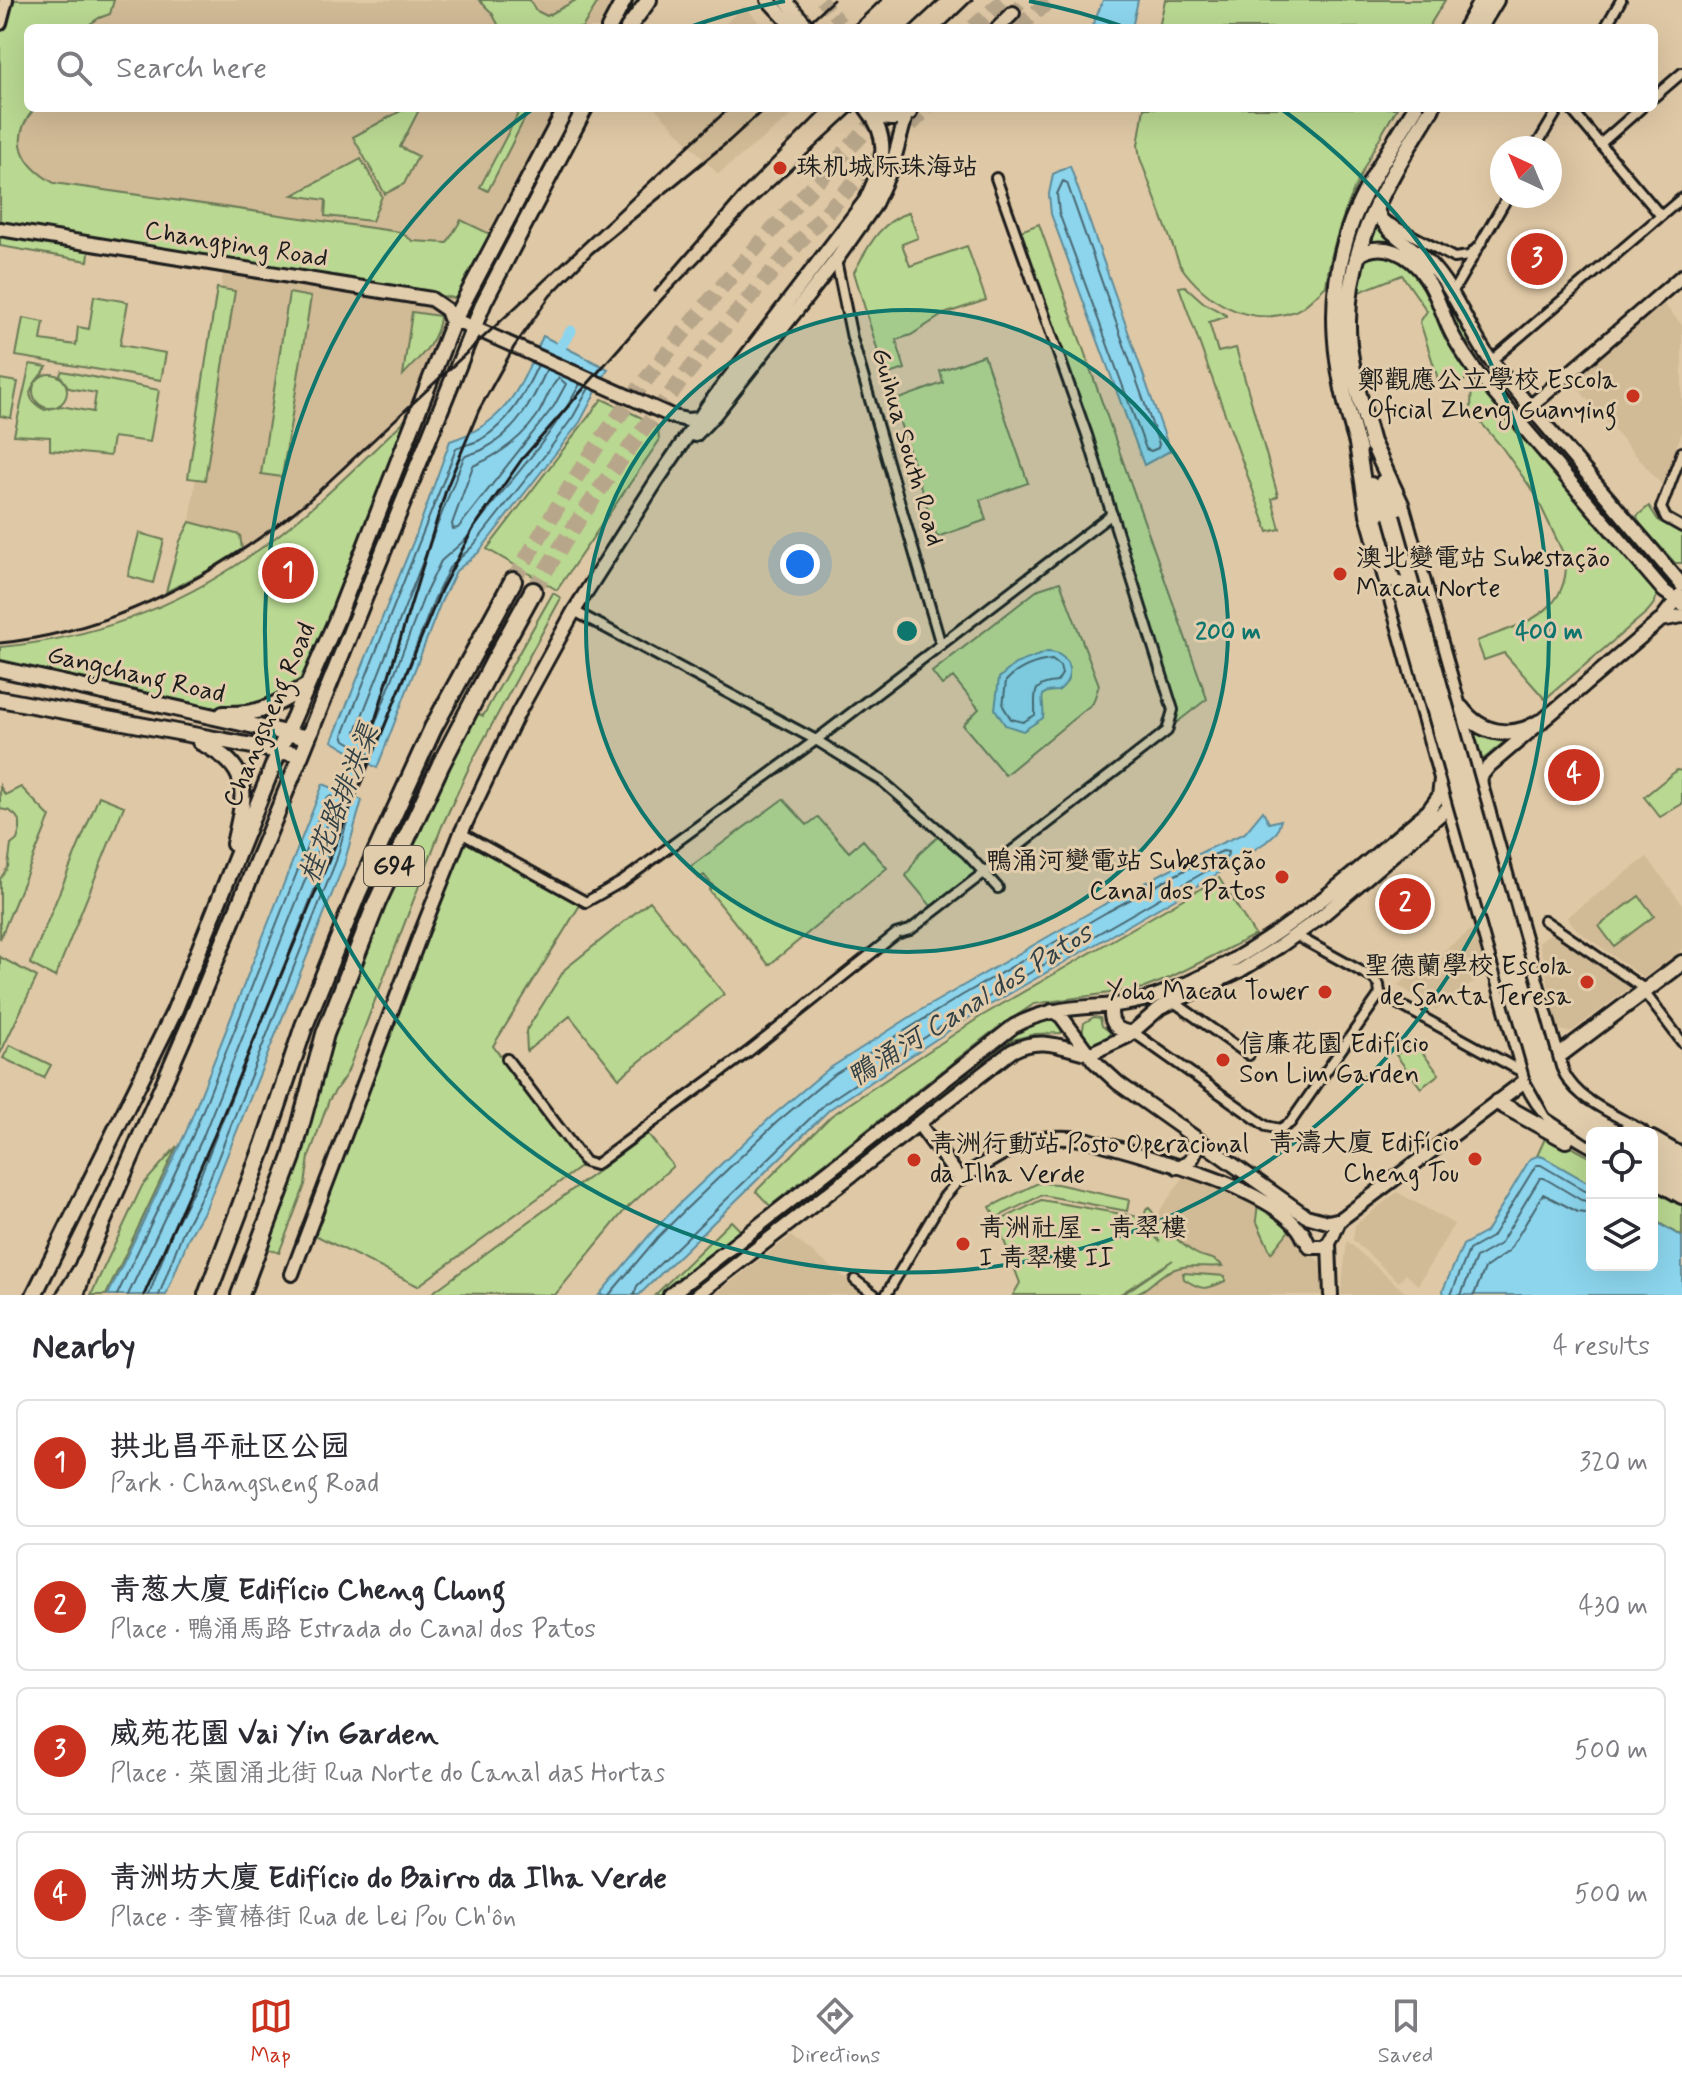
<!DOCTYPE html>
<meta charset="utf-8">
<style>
:root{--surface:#fff;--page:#f7f7f7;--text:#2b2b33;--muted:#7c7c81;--line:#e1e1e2;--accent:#c8321e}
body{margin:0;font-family:Mynerve,"LXGW WenKai TC",sans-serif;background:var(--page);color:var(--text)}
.controls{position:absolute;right:24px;bottom:24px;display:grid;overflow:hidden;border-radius:12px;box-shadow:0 8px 32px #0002}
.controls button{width:72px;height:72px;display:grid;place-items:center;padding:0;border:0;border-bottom:2px solid var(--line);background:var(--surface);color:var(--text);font:40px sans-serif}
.compass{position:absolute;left:1490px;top:136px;width:72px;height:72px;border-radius:50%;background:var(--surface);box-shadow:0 8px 32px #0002;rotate:316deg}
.you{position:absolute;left:800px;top:564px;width:28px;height:28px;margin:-20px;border:6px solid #fff;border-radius:50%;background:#1a73e8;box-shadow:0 0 0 12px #1a73e833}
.badge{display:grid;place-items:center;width:52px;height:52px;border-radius:50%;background:var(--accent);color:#fff;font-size:26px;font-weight:700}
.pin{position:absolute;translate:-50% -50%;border:4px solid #fff;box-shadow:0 2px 8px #0006}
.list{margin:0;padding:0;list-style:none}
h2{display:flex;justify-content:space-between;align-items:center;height:104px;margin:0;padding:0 32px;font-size:34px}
h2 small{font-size:26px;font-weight:400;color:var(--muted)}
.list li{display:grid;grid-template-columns:52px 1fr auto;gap:24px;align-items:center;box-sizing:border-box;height:128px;margin:0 16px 16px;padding:0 16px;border:2px solid var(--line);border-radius:12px}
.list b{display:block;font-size:30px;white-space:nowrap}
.list p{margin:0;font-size:26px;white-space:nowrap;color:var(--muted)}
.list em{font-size:26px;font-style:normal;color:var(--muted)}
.icon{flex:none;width:44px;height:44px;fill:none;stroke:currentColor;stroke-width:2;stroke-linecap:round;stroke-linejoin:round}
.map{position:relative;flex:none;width:1682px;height:1295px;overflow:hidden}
.search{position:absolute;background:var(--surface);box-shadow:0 8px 32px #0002;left:24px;right:24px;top:24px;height:88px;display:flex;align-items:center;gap:20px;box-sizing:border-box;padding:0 28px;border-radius:12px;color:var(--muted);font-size:30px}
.sheet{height:680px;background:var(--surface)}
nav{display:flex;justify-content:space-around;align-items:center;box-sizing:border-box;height:112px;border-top:2px solid var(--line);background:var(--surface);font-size:22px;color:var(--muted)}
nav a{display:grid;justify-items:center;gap:4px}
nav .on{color:var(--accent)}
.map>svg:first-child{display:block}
</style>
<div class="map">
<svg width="1682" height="1295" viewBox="0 0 1682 1295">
<rect width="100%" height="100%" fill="#dfc8a5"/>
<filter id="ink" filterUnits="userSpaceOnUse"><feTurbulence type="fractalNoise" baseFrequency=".0125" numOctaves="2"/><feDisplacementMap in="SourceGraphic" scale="16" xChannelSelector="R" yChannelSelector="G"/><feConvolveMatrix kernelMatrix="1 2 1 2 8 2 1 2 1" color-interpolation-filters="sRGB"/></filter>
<g filter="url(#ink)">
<!-- built -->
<path fill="#d1ba96" d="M7,0H624L609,28H28V108H566L463,300L431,299L452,324L429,386L305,501L242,549L240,535L190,522L224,265L0,229V25Z
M744,6L764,28H721Z
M655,108H801L718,174Z
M1662,302L1682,325V432L1662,485L1573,383Z
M1647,857L1682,904V950L1644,978L1577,930L1567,917Z
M1474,928L1485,974L1436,1010L1398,985Z
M1556,929L1576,947L1619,975L1631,987L1572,1031L1566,1032L1558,1028L1539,942Z
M1193,1164L1224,1179L1292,1224L1306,1247L1324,1267L1322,1295H1129L1176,1261L1150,1224Z
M1397,1192L1454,1224L1418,1285L1406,1274L1399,1282L1353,1240L1355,1225Z
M791,1236L868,1295H714Z
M1347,1241L1408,1295H1341Z"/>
<!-- green -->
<path fill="#b9d891" stroke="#6a7a56" stroke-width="2" d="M7,0H114L110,14L99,18L84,28H28V108H35C8,139 22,165 54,183L400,232L413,241L447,243L461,220L494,236L460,299L0,227V29Z
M479,0H530L535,10L547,16L576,0H599L582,28H500L492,13Z
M1165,0H1445L1428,28H1159Z
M406,108H420L400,147L418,156L404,184L385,194L353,137Z
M521,108H530L488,191L480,187Z
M1144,108H1397C1364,162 1334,223 1326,286C1316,295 1305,308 1292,312C1247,327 1205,301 1180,265L1140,158L1138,145Z
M361,159L382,196L372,221L325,216L326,200L293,195Z
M909,212L918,238L902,244L910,266L967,246L986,300L944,314L911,335L896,340L905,369L885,375L854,272C870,244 878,224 909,212Z
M1373,221C1383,236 1400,241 1412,252C1441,278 1457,314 1474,347L1461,338L1446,305L1397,246L1381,241L1364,243Z
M1039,224L1207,699L1171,727L1177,709L1018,232Z
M0,232L90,246L88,261L0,246Z
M1372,252L1393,255L1418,272L1468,366V375L1462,384L1458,385L1453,378L1439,382L1420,322L1427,311L1402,275L1354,294L1360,261Z
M1185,286L1204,303L1226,315V317L1209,322L1218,352L1236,348L1278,496L1272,499L1280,529L1268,532L1179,287Z
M217,288L235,291L205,480L188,478Z
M289,293L311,297L282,477L261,474Z
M94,296L128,302L120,345L166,353L161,380L16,356L23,318L44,322L41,340L76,345L78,327L89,329Z
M412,312L440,316C439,341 419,358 403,375Z
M984,355L1028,483L980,500L986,520L937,537L893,401L943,383L940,371Z
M30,364L47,367C37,382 16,395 45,410L61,406L93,412L96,393L69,388L60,375L62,371L159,390L150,442L113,437L110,456L50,450V437L14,435Z
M1472,374L1655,586C1659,598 1655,603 1647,612L1545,699L1504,653L1484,660L1477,641C1519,624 1569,616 1566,559L1535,494L1501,446L1471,411Z
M33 391a17 17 0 1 1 34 0a17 17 0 1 1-34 0Z
M0,379L18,382L11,418L0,416Z
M602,399L655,424L658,428L659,441L557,590L487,549Z
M420,406L307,685L248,714L191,713L0,669V647C90,639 175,608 250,556C312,514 365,457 420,406Z
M1649,506L1658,520L1682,531V563H1675L1639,523L1637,516Z
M190,522L240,535L242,549L207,571L166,592L180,541Z
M139,533L164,540L153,583L128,576Z
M1060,582L1099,685L1093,703L1005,775L963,725L979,709L953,677L942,685L932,672L1039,589Z
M553,593L561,598L471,763L442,826L347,1073L329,1100L309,1157L305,1185L279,1253L262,1246L328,1035L380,901L472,711L483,716Z
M1470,727L1491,739L1504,742L1480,762Z
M1677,770L1682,771V804L1660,817L1644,797Z
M0,786L5,795L21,787L50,817L0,939V879L8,867L11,845L17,840L20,830V822L16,816L10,811L0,809Z
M99,796L124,806L55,977L30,964Z
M783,799L807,825L818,817L849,852L863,840L887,868L769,965L709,890L713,886L704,875L699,878L690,867Z
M940,835L978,871L931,906L906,876L919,854Z
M462,838L580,905L493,1046L583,1165L418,1286L313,1234Z
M1219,878L1255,935L1165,980L1144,988L1034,1004L989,1034L770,1206L756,1191L831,1116L980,1017Z
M1639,896L1654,916L1614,946L1599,926Z
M650,901L724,994L619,1078L570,1016L527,1051L526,1031L565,969Z
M0,957L37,977L0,1054Z
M1094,1017L1100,1018L1102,1026L1110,1032C1107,1042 1099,1047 1089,1044L1082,1034L1084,1023Z
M1056,1019L1062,1024L1061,1033L1035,1034L1012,1040L808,1201L683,1295H677L1005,1038L1027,1026Z
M1414,1042L1439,1074L1421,1088L1396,1055Z
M10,1045L51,1065L44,1078L3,1058Z
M648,1134L673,1166L624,1211L555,1295L432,1293Z
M1547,1134L1592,1158V1185L1543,1157L1537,1156Z
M177,1146L106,1295H91L142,1186Z
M1038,1183L1057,1184L1129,1200L1127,1211L1042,1195L996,1218L990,1207Z
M1660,1192L1682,1205V1236L1652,1219V1205Z
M1041,1200L1139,1217L1160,1242L1144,1219L1146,1209L1149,1208C1163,1225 1177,1242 1195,1253C1206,1260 1212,1255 1223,1266C1206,1268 1189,1263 1172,1270C1151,1278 1149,1295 1122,1295L1173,1260L1119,1295H1013L1020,1283L997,1222Z
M1258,1203L1291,1228L1271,1253L1256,1220Z
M731,1221L740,1230L661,1295H655Z
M1183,1273L1225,1276V1281C1206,1290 1202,1291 1184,1279Z"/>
<!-- water -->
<path fill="#8cd5ed" stroke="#5f8b99" stroke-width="2" d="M1103,0H1138L1132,28H1092Z
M1070,166L1170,451L1144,465L1051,214L1049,194L1053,174Z
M543,336L608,369L580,422L478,553L456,571L441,602L377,768L332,741L416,535L450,441C508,423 520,387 543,336Z
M1047,652C1071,652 1077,678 1058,691C1033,691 1046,701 1043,718L1023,731L1005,725L995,709L999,678L1015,664Z
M323,784L362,800L344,864L206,1208L189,1237L166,1295H108L186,1132Z
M1263,811L1269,823L1281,820L1277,832L1266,842L1214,876L976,1013L830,1109L639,1295H599L652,1232L680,1203L771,1117L827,1070L921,1010L1103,905L1206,850L1245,833Z
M1537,1156L1543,1157L1592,1185V1265H1652V1220L1682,1237V1295H1444L1443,1290L1463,1245L1486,1232L1530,1159Z"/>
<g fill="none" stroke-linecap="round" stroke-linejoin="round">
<!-- shore -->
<path stroke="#496670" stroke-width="2" d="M1063,181L1067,183L1159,444L1158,448L1151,451L1146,449L1059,213L1057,194Z
M538,365C524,395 509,423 480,440C472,444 463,445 456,449L343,735L345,740L369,754L375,752L434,600L449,568L473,546L545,455L573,417L589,388
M547,369C533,401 515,434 482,450C476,453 469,454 464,457L356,731L357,735L364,740L370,737L425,594L441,561L466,539C503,487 550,441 580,384
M559,378L566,384L554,406L458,528L453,529L452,524L473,466C499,455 521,439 537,416C545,404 549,387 559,378Z
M1052,660L1060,666L1062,674L1057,682C1029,684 1036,695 1035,715L1023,722L1011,719L1003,706L1006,681C1017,669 1035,661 1052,660Z
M117,1295L193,1135L326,799L331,796L351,807L336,861L208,1183L182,1234L159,1295
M128,1295L202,1139L331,815L336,812L338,817L327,858L199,1179L173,1230L149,1295
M609,1295L658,1237L686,1209L776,1123L832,1076L961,996L1107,912L1209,857L1223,851L1228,852L1227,857L1210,869L971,1007L826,1103L637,1286L634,1295
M1451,1295L1469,1250L1492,1237L1536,1165H1541L1585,1191L1592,1192
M1461,1295L1476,1258L1500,1244L1540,1178H1544L1581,1200L1592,1202
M1474,1295L1485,1268L1509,1251L1543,1194L1578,1212L1592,1214"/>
<!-- canal -->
<path stroke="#8cd5ed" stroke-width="11" d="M555,355L571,331
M339,804L362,745"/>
<!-- secondary-tunnel -->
<path stroke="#b8a68a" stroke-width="12" stroke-dasharray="12 6" stroke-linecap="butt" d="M821,0L846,28
M1013,13L1023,0"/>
<!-- highway-tunnel -->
<path stroke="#b8a68a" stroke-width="16" stroke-dasharray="16 8" stroke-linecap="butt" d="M973,28L1004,0
M1018,28L1050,0
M513,581C535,544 557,507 580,471C669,339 777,221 888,108
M533,591C643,412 779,256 927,108"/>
<!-- street casing -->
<g stroke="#1c1c1c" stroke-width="14">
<path id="street" d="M1605,28L1621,0
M1654,97L1682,73
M1570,108L1661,216
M1600,144L1641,108
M1535,148L1559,108
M1386,221L1454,258L1469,256L1478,247
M836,260L852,338L941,645
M1452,293L1508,196
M1491,361L1682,198
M1682,452L1661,508L1666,518L1682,527
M574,611L816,740L882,781L967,854L998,888
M461,833L586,902L623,881L816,740L1112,514
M1544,920L1646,990
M1295,935L1373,978L1379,985L1380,994L1524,1073
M1644,992L1682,1042
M1174,1002L1249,1055
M1133,1032L1266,1126L1280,1129L1290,1123L1380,994
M507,1059L585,1162L595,1165L748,1052L896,934L910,930L1167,731L1173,710L1087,435L996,178
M855,1280L875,1295
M886,1295L944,1197L960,1179"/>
</g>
<!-- secondary casing -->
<g stroke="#1c1c1c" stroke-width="18">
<path id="secondary" d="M768,0L794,28
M785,0L809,28
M0,23L6,0
M998,28L1013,13
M872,113C884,120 898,122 910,113
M1376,204C1380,232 1410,243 1428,262C1456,290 1468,330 1491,361L1682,585
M0,229L431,299L447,310L452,324L460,322L467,325L674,417L687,420L699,419
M1356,257C1381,238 1411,254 1426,278C1437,293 1442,313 1450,330C1457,345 1467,359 1477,373L1664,591L1682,604
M1530,407L1682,276
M695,435L715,414L836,260L874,206L892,167L908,108
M1661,620L1682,616
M1480,786L1481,776L1489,766L1661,620L1680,595
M1112,1006C1108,1022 1117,1033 1133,1032
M1052,1011L1061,1016L1094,1061L1118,1083L1306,1216L1328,1222L1341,1219
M1089,1054L1128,1036L1160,1008L1241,970L1280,946L1318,919L1456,801
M918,1123L960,1179C1009,1149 1029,1131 1089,1140C1139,1155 1285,1189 1304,1239
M1177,1167C1194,1164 1201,1148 1190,1134
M1303,1233L1310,1247H1325C1334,1240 1334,1228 1341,1219L1526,1080
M1329,1244L1331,1295
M292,1274L421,933L461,833L518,713L574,611L656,482L707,407L866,200C882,165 893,141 866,108
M670,1295L1014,1026C1065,998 1105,1014 1156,996C1267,955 1339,885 1428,811L1439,796L1441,779
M697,1295L1012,1051C1040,1036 1061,1047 1089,1054"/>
</g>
<!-- primary casing -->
<g stroke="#1c1c1c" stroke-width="20">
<path id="primary" d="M609,28L624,0
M628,28L649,0
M1466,28L1482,0
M1479,28L1496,0
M1371,440L1401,504L1561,1073C1576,1104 1613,1117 1641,1133
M1357,444L1368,514L1527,1081C1540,1113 1563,1129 1592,1145
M1373,446C1364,413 1353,379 1349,345C1340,254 1387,182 1432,108
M1359,450C1335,374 1323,298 1352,221C1368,181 1393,145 1415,108
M1383,482L1392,516
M1371,485L1399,584
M0,669L308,738
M0,699L301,755
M1461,708C1480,734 1512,740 1540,722
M223,714C263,715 274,705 307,686
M200,742C253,769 246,791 234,844
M1549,1063L1682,963
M1497,1102L1566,1140
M1652,1139L1682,1156
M1652,1152L1682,1169
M1652,1166L1682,1183
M1652,1179L1682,1196
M34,1295L174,1012L279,751L336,621L452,324L566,108
M65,1295L85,1263L193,1016L301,755L484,302L585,108"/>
</g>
<!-- highway casing -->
<g stroke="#1c1c1c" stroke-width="22">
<path id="highway" d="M75,1295L85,1263
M207,1295L264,1145L304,1026L357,894L433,728L513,581
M240,1295L292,1157L325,1034L377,902L441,764L495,660L533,591"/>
</g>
<!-- street -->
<use href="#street" stroke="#e1cdac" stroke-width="8"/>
<!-- secondary -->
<use href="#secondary" stroke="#e1cdac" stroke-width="12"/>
<!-- primary -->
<use href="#primary" stroke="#e1cdac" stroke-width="14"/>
<!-- highway -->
<use href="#highway" stroke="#e1cdac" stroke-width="16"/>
<!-- rail -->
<path stroke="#1c1c1c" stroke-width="3" d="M803,28L833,0
M851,28L881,0
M909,28L939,0
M943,28L972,0
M655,291L743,189L824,108
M0,643C115,631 220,573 308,501L729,108
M374,724L447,487L479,410L514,347L550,296L592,253L729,141L765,108
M144,1295L215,1134L441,590L473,529L522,459L663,298L758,200L857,108"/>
<!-- primary-bridge casing -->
<g stroke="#1c1c1c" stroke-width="20" stroke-linecap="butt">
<path id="primary-bridge" d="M1392,516L1548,1072C1561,1105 1589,1117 1618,1133
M1399,584L1538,1076L1556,1108L1594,1133"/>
</g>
<!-- primary-bridge -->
<use href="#primary-bridge" stroke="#e1cdac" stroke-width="14"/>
</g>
</g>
<!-- distance rings -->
<circle cx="907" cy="631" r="321" fill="#0f766e" fill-opacity=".12"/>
<g fill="none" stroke="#0f766e" stroke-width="4">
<circle cx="907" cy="631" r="321"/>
<path d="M687 28A642 642 0 0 1 785 1M1029 1A642 642 0 0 1 1127 28M1280 108A642 642 0 1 1 534 108"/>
</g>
<!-- markers -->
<g fill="#c8321e" stroke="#e1cdac" stroke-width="3">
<circle cx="780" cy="168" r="8"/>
<circle cx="1633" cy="396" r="8"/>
<circle cx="1340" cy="574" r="8"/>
<circle cx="1282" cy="877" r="8"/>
<circle cx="1587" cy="982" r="8"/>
<circle cx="1325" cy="992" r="8"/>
<circle cx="1223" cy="1060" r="8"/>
<circle cx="1475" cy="1159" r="8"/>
<circle cx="914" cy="1160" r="8"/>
<circle cx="963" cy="1244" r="8"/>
</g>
<g text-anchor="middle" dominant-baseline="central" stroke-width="6" stroke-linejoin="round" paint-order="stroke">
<!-- shield labels -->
<rect fill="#e1cdac" stroke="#575147" stroke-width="2" x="364" y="846" width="60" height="40" rx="6"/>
<g font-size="24" font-weight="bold" fill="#1c1c1c">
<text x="394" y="866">G94</text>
</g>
<!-- poi labels -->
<g font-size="26" fill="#1c1c1c" stroke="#e1cdac" text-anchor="start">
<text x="796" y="168">珠机城际珠海站</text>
<text x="1617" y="381" text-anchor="end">鄭觀應公立學校 Escola<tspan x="1617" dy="30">Oficial Zheng Guanying</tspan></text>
<text x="1356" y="559">澳北變電站 Subestação<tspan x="1356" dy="30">Macau Norte</tspan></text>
<text x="1266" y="862" text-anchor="end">鴨涌河變電站 Subestação<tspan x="1266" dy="30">Canal dos Patos</tspan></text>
<text x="1571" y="967" text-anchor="end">聖德蘭學校 Escola<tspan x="1571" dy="30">de Santa Teresa</tspan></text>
<text x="1309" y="992" text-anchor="end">Yoho Macau Tower</text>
<text x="1239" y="1045">信廉花園 Edifício<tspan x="1239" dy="30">Son Lim Garden</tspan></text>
<text x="1459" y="1144" text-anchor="end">青濤大廈 Edifício<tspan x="1459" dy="30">Cheng Tou</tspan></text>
<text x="930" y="1145">青洲行動站 Posto Operacional<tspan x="930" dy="30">da Ilha Verde</tspan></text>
<text x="979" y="1229">青洲社屋 - 青翠樓<tspan x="979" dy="30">I 青翠樓 II</tspan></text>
</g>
<!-- street labels -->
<g font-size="26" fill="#1c1c1c" stroke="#e1cdac">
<text transform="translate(236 245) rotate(9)">Changping Road</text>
<text transform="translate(907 447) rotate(74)">Guihua South Road</text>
<text transform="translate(136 675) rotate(13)">Gangchang Road</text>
<text transform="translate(270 715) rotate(-67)">Changsheng Road</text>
</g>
<!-- water labels -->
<g font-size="28" font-style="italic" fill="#324146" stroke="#e1cdac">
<text transform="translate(340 804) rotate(-68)">桂花路排洪渠</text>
<text transform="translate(970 1006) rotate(-32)">鴨涌河 Canal dos Patos</text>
</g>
</g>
<circle cx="907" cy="631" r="12" fill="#0f766e" stroke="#e1cdac" stroke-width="4"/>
<g font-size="24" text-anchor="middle" font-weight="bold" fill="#0f766e" stroke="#e1cdac" stroke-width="6" stroke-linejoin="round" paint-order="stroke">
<text x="1228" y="639">200 m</text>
<text x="1549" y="639">400 m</text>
</g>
</svg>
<div class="controls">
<button><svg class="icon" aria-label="locate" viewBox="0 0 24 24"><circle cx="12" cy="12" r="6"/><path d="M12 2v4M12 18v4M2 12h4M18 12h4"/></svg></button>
<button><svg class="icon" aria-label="layers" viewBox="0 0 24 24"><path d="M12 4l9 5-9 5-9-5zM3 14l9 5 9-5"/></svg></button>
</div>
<svg class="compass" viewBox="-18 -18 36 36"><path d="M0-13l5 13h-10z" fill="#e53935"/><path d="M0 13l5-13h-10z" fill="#7c7c81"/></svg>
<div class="you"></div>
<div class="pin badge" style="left:288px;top:573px">1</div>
<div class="pin badge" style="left:1405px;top:904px">2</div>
<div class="pin badge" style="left:1537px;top:259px">3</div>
<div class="pin badge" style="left:1574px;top:775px">4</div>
<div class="search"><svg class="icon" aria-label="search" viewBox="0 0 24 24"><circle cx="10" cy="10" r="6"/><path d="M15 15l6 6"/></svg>Search here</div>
</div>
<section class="sheet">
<h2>Nearby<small>4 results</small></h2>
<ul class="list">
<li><span class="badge">1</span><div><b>拱北昌平社区公园</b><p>Park · Changsheng Road</p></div><em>320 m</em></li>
<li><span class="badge">2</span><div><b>青葱大廈 Edifício Cheng Chong</b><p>Place · 鴨涌馬路 Estrada do Canal dos Patos</p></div><em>430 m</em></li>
<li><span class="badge">3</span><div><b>威苑花園 Vai Yin Garden</b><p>Place · 菜園涌北街 Rua Norte do Canal das Hortas</p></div><em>500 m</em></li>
<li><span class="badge">4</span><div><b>青洲坊大廈 Edifício do Bairro da Ilha Verde</b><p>Place · 李寶椿街 Rua de Lei Pou Ch'ôn</p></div><em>500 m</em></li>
</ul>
</section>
<nav>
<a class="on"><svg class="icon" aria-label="map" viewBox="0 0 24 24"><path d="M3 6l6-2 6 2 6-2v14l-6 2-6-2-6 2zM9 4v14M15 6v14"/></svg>Map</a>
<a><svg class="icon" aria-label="directions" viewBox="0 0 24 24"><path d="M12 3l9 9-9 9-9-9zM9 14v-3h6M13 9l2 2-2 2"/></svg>Directions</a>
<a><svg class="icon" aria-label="saved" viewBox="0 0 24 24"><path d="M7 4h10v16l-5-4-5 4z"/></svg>Saved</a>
</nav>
